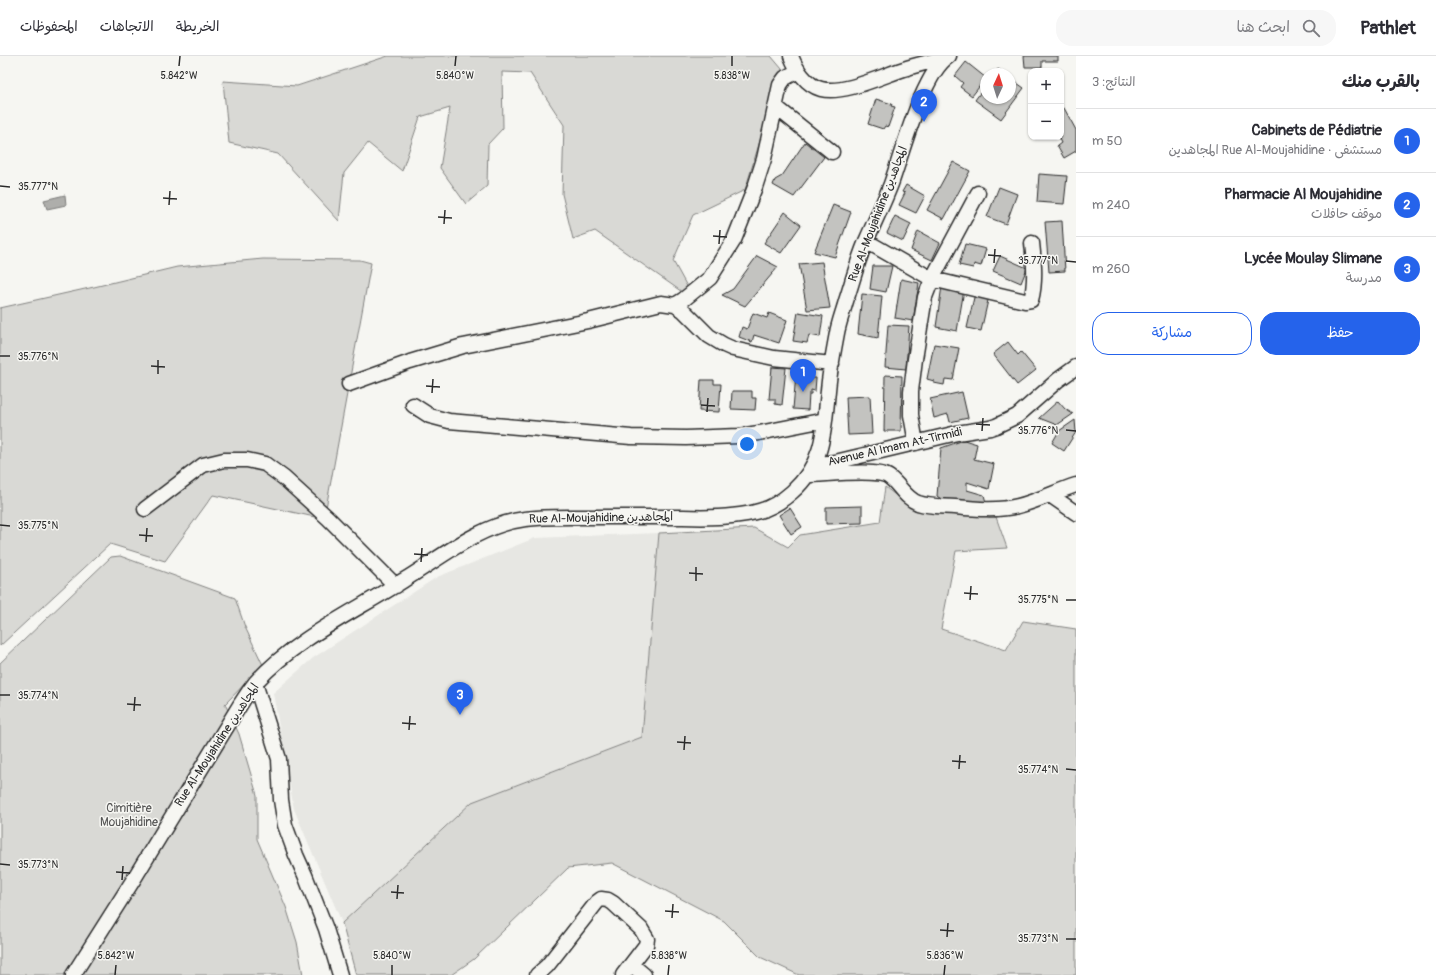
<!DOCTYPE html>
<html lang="ar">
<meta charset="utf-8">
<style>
:root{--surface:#fff;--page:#f7f7f7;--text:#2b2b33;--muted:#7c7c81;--line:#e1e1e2;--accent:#2563eb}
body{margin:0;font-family:Pangolin,"Playpen Sans Arabic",sans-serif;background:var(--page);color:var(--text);direction:rtl}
.controls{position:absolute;right:12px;top:12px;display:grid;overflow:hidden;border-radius:8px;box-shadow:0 1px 3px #0004}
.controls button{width:36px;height:36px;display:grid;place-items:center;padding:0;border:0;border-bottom:1px solid var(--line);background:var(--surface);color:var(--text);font:20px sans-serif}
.compass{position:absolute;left:980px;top:12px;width:36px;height:36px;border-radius:50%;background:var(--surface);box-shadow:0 1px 3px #0004;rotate:4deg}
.you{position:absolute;left:747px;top:388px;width:14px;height:14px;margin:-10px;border:3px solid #fff;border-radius:50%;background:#1a73e8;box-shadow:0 0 0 6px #1a73e833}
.badge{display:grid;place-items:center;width:26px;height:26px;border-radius:50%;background:var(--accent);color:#fff;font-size:13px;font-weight:700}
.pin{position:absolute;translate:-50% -33px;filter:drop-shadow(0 1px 2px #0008)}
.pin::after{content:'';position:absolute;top:21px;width:14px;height:12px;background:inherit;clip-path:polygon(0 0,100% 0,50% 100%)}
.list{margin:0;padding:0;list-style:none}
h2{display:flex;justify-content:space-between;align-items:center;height:52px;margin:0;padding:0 16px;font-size:17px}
h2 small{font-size:13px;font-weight:400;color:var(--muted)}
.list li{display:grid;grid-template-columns:26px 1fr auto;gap:12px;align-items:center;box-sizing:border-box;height:64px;padding:0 16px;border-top:1px solid var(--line)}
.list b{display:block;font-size:15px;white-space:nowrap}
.list p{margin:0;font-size:13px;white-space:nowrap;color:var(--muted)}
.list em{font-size:13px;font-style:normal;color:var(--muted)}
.actions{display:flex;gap:8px;padding:12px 16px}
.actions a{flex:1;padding:9px 0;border:1px solid var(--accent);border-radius:16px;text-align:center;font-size:14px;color:var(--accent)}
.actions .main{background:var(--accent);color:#fff}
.icon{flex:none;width:22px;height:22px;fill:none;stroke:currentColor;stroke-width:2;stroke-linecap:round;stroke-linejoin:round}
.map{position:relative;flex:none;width:1076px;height:919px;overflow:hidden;direction:ltr}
header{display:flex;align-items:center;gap:24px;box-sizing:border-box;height:56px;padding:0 20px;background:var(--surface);border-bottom:1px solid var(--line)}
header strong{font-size:19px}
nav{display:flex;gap:22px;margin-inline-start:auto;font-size:14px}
.search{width:280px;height:36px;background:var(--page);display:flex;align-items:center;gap:10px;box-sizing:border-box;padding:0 14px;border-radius:16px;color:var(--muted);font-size:15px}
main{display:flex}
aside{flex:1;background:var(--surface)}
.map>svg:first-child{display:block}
</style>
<header>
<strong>Pathlet</strong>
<div class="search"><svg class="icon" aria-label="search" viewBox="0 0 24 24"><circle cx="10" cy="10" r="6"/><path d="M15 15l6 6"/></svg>ابحث هنا</div>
<nav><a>الخريطة</a><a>الاتجاهات</a><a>المحفوظات</a></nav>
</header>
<main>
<aside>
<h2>بالقرب منك<small>النتائج: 3</small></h2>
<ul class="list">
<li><span class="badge">1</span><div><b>Cabinets de Pédiatrie</b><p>مستشفى · Rue Al-Moujahidine المجاهدين</p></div><em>50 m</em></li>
<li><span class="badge">2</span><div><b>Pharmacie Al Moujahidine</b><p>موقف حافلات</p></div><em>240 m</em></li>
<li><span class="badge">3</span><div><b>Lycée Moulay Slimane</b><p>مدرسة</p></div><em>260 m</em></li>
</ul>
<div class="actions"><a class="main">حفظ</a><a>مشاركة</a></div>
</aside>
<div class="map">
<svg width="1076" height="919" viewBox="0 0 1076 919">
<rect width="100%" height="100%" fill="#f6f6f2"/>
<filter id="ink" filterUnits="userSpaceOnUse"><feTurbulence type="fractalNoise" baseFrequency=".025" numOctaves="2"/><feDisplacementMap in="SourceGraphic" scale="8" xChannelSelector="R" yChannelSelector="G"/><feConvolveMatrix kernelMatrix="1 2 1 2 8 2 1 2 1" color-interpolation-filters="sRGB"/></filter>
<g filter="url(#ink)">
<!-- built -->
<path fill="#e7e7e3" d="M659,477L642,681L472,746L342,867L294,753L273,637L313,602L437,521L535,482Z"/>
<!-- green -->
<path fill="#d9d9d5" stroke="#828280" d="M388,0H771L782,13L745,134L693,159L673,205L695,245L595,175L573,183L562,138L564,69L530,17L502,16L503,72L488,88L487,130L466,148L440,112L450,52L420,61L402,115L368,87L344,117L339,165L278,98L229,87L223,25L297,30Z
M263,203L360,204L371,207L324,463L213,439L165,505L110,488L0,590V252L94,231L177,211Z
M885,431L916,455L996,461L1007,492L956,495L941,573L1006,594L1023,565L1076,573V919H799L760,901L724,865L612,807L568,812L474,903L451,919H356L342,867L472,746L642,681L659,477L754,472L788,491L800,479L880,466Z
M120,500L235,542L245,571L263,609L225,648L239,678L257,739V783L286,851L297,886L303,919H0V607L111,501Z"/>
<!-- water -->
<path fill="#aeaeab" stroke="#7a7a78" d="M65,139L66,149L47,153L44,144Z"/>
<!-- building -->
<path fill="#c3c3c0" stroke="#2b2b2b" d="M1024,0H1058V5H1042V11H1025Z
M966,6L986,22L972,40L960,31L963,27L955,20Z
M998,13L1005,18H994Z
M1010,22L1024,32L1001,63L975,44L986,29V42H1010Z
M876,43L892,48L891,50L895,51L888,71L885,70L883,73L868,68Z
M1064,52L1076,74V95L1064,102L1057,90L1061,87L1058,81H1061V54Z
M805,86L824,101L794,141L773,129L775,124L782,120Z
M953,106L970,115L944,163L927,154Z
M1039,118L1067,120L1064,148L1037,146Z
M906,129L925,140L916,157L899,149L905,137L902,136Z
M999,131L1017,138L1006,168L987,161Z
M833,149L851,156L835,201L814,196Z
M785,156L801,169L781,197L764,187Z
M895,160L911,168L903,185L887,177Z
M1062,165L1065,215L1049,216L1045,166Z
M918,175L940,187L932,204L911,194Z
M965,188L986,193L981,210L974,208L973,212L959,209Z
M757,200L778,211L745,250L722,239L733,233Z
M1000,200L1027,212L1021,227L993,215Z
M822,206L830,252L807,254L799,208Z
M873,210H892L886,236L870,233Z
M901,223L919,227L913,265L895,262Z
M942,230L964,234L957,275L936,271Z
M975,237L989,240L981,275L967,272Z
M862,238L882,240L878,282L858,278Z
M798,256L823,260L820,281L809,279L807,287L793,285Z
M753,257L767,262L769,257L787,264L779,287L754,279L752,286L739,281L742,271L747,273Z
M888,269L909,270L906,313L885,311Z
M1008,286L1018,299L1021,296L1036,314L1017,329L993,298Z
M934,288L959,292L953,324L945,323L944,329L934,327V325L927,323Z
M772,311L786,312L782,349L775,348V343H769Z
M796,318L810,319V322H816L815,335L811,334V338H809L808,354L793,353Z
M885,319L902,320L901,375H884Z
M701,324H714V328H721L719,356L699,355Z
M732,335H752V342H756L755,354L731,353Z
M962,336L968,362L950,366L948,358L934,362L930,343Z
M870,340L872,378L848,379L846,341Z
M1058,345L1065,353L1073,358L1057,369L1039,362Z
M1075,364L1076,376L1064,395L1052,387L1059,375Z
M964,384L977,388L974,403L994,408L989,433L967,426V434L984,439L987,450L945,446L937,440L941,392Z
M862,450V467L826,468V451Z
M790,452L802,471L791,478L779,459Z"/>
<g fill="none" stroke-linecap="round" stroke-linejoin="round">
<!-- minor casing -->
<g stroke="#2b2b2b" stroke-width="17">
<path id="minor" d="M791,0C796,13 806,29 821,33C844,39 884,19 907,12C920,8 933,5 945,2
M776,51L832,96
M866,185L932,223L1025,245L1031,244C1036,226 1034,205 1032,187
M675,249L683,244L710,222L734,184L755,131L764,103L780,29L785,22L798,15
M349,328L410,306L463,290L588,265L661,247L675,249L683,254L709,280L724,289L733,293L774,302L832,308
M413,349L430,360L449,365L631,381L686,382L739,380L759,377L825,364
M916,387L911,359V335L915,303L925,241L932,223L978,137
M814,409L835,406L957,377L990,372L996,370L1017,360L1058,324L1076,311
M808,419C825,419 877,412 889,421C900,429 905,442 918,447C930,451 943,450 955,451C976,453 998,455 1018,450C1038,445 1057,435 1076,429
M1050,439L1076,457
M145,453L203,409L224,404H247L265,408L284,422L328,462L396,530
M255,627L279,703L281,744L285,769L296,799L305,819L326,873L340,919
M632,909L644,919
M73,919L132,826L240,649C245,641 250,633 256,626C296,582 354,556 404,524C442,501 479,469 525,463C546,460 569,461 590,461C621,461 652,461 683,461C708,462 735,462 759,455C771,452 783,444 792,436C827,405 824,368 829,325C831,309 834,293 837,277C839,266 843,256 846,245C853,224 858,203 867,183C875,165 884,146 891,128C902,98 923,16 949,0
M537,919L547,910L597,846L601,843L608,844L613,847L641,873L647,883L646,889L623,919"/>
</g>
<!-- minor -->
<use href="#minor" stroke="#f6f6f2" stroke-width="14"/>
</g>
</g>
<!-- ticks -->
<path fill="none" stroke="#2b2b2b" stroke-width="1.5" d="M179,10L180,0M455,10L456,0M732,10V0M0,130L10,131M163,142L177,143M169,149L170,135M438,161L452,162M444,168L445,154M713,180L727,181M719,188L720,174M988,199L1001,200M1066,205L1076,206M994,207L995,193M0,300H10M151,310L165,311M158,318V304M426,330L440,331M432,337L433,323M701,349L715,350M707,356L708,342M976,368L990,369M1066,374L1076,375M982,375L983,362M0,469L10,470M139,479L153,480M146,486L147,472M414,498L428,499M421,506L422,492M689,517L703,518M696,525V511M964,537L978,538M970,544L971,530M1066,544H1076M0,639H10M127,648L141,649M134,655L135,641M402,667L416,668M409,674L410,660M677,686L691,687M684,694L685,680M952,705L966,706M959,713L960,699M1066,713L1076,714M0,808L10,809M116,816L130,817M122,824L123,810M391,836L404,837M397,843L398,829M665,855L679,856M672,862L673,848M940,874L954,875M947,881L948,867M1066,883H1076M115,919L116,909M392,919V909M668,919L669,909M944,919L945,909"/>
<g text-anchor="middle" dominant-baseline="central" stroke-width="3" stroke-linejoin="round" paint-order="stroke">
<!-- street labels -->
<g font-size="12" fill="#2b2b2b" stroke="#f6f6f2">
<text transform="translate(878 158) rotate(-69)">Rue Al-Moujahidine المجاهدين</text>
<text transform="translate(895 391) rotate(-13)">Avenue Al Imam At-Tirmidi</text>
<text transform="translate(601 462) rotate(-1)">Rue Al-Moujahidine المجاهدين</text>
<text transform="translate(217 689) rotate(-57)">Rue Al-Moujahidine المجاهدين</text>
</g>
<!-- park labels -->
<g font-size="12" fill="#565656" stroke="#f6f6f2">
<text x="129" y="752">Cimitière<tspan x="129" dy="14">Moujahidine</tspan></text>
</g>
</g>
<g font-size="10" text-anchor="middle" fill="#2b2b2b" stroke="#f6f6f2" stroke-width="3" stroke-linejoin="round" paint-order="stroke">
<text x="179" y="23">5.842°W</text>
<text x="455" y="23">5.840°W</text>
<text x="732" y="23">5.838°W</text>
<text x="38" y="134">35.777°N</text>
<text x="1038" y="208">35.777°N</text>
<text x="38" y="304">35.776°N</text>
<text x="1038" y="378">35.776°N</text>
<text x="38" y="473">35.775°N</text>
<text x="1038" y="547">35.775°N</text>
<text x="38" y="643">35.774°N</text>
<text x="1038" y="717">35.774°N</text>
<text x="38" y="812">35.773°N</text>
<text x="1038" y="886">35.773°N</text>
<text x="116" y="903">5.842°W</text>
<text x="392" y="903">5.840°W</text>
<text x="669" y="903">5.838°W</text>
<text x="945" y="903">5.836°W</text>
</g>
</svg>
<div class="controls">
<button>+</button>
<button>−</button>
</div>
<svg class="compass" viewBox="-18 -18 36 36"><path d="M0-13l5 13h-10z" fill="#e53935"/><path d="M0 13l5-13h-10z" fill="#7c7c81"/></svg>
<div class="you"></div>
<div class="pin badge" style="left:803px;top:336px">1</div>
<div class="pin badge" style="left:924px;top:66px">2</div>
<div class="pin badge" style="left:460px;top:659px">3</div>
</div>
</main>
